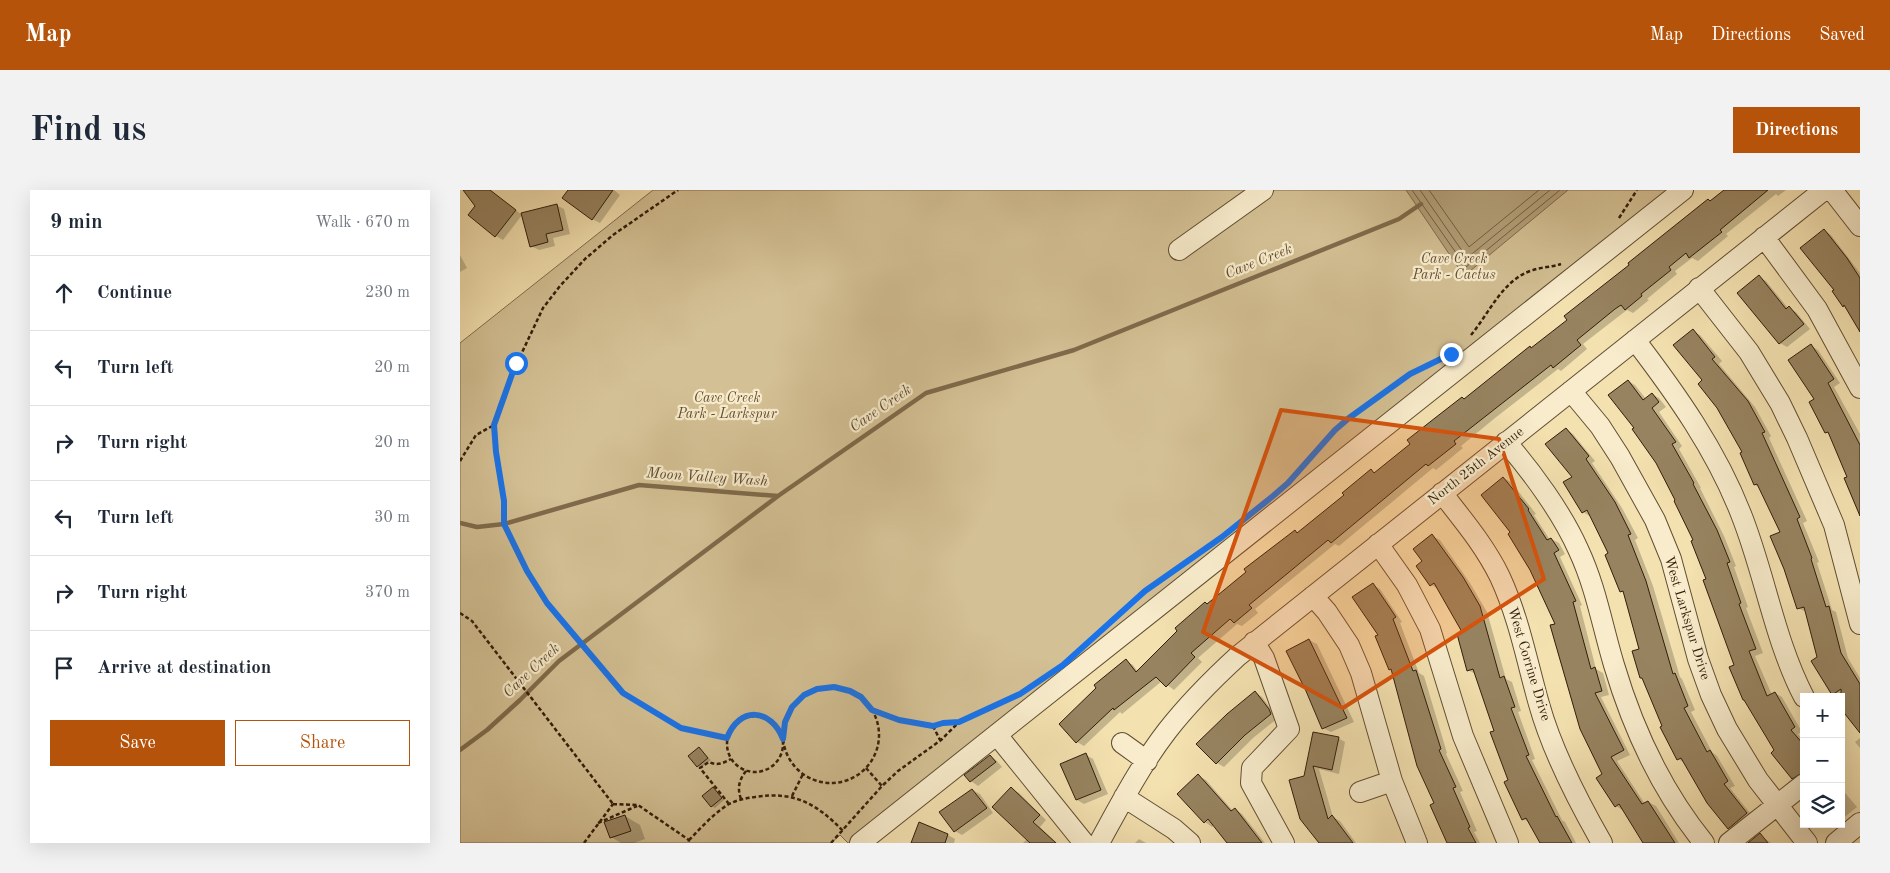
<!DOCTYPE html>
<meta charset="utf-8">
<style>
:root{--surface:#fff;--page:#f2f2f3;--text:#1f2937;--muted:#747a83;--line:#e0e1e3;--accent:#b45309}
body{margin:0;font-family:"Old Standard TT",serif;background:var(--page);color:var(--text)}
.controls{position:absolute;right:15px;bottom:15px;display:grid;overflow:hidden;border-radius:0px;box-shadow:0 5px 20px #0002}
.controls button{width:45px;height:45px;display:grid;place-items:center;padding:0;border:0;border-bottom:1px solid var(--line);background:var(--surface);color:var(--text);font:25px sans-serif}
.stop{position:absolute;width:15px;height:15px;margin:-11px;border:4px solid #1a73e8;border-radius:50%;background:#fff}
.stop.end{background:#1a73e8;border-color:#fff;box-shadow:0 1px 5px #0008}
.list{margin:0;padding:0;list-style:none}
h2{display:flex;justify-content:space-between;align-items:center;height:65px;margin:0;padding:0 20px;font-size:21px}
h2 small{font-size:16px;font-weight:400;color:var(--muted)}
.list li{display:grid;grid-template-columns:32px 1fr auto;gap:15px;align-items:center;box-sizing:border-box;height:75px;padding:0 20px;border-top:1px solid var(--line)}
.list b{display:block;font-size:19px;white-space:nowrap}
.list em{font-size:16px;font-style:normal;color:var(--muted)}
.actions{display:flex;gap:10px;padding:15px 20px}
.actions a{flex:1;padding:11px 0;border:1px solid var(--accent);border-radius:0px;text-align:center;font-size:18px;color:var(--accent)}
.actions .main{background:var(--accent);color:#fff}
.icon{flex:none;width:28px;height:28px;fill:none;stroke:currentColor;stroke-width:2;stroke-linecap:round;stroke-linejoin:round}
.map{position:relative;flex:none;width:1400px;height:653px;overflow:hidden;border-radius:0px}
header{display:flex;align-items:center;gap:30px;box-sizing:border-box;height:70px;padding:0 25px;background:var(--accent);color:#fff}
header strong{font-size:24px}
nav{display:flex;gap:28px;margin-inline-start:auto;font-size:18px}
.intro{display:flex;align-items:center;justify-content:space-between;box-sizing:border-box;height:120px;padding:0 30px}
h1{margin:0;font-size:35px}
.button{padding:12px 22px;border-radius:0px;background:var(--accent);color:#fff;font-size:18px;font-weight:700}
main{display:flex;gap:30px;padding:0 30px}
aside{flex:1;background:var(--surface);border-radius:0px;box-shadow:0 5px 20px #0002}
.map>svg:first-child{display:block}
</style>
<header>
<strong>Map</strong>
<nav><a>Map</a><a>Directions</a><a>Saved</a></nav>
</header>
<div class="intro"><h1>Find us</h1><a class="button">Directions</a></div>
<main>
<aside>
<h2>9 min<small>Walk · 670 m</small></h2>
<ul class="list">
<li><svg class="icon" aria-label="ahead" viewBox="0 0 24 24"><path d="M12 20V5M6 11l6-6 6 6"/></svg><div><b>Continue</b></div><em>230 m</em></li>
<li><svg class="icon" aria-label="left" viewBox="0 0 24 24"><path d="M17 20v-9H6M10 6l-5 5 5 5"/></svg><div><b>Turn left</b></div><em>20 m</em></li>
<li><svg class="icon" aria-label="right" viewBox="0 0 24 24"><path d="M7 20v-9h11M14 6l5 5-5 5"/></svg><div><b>Turn right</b></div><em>20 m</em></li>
<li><svg class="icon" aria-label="left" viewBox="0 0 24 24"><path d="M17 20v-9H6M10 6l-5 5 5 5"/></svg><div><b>Turn left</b></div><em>30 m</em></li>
<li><svg class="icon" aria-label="right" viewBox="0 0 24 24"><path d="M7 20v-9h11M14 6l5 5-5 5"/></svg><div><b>Turn right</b></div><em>370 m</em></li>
<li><svg class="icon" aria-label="arrive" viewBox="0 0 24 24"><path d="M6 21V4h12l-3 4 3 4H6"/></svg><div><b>Arrive at destination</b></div></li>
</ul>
<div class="actions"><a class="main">Save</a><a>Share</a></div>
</aside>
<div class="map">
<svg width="1400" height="653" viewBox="0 0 1400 653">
<rect width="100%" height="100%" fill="#f4e1b0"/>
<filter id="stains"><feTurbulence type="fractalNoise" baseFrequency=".004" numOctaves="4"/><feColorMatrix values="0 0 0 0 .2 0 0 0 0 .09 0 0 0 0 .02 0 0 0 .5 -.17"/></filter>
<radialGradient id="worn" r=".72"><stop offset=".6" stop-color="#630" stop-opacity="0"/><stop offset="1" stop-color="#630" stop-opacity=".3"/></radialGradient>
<!-- green -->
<path fill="#d3c094" stroke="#826e4e" d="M193,0H1216L400,653H388L380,645L371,653H0V153Z"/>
<!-- water -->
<path fill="#b29e77" stroke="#7f6a4b" d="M946,0H1108L1004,86Z"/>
<!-- shadow -->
<path fill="#0003" d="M4,0H30L62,25L43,50L36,46L17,16Z
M110,0H154L160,5L140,33L132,29Z
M1266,0H1326L1318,6L1316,4L1266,44L1268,46L1238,71L1232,68L1215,81L1217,84L1187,109L1189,110L1173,123L1167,120L1163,123L1123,154L1127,159L1101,181L1098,179L1035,228L1001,256L1003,258L976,280L973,278L879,356L875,354L795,419L798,423L782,436L777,434L738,468L742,472L714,500L702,491L662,524L660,522L624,556L617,552L666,471L673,475L678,482L748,414L835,341L838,344L886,305L911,281L915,283L1004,210L1072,159Z
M96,15L104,19L110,44L93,48L95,56L79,60L71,56Z
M1364,40L1371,45L1400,83V140L1376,100Z
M0,65L7,78L0,82Z
M1299,87L1306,91L1328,118L1336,122L1350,139L1327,157L1320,153L1279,103Z
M1233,141L1240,145L1262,171L1259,174L1295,217L1311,246L1309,248L1347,331L1343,333L1359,372L1357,373L1372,420L1376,422L1388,468L1400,488V541L1381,507H1374L1353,471L1359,468L1346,422L1338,418L1322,343L1299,297L1295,295L1283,263L1244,191Z
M1351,156L1358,160L1380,193L1374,197L1400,244V324L1389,287L1370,244L1366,242L1356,210Z
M1168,191L1175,195L1186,209L1192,204L1199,208L1206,217L1199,222L1222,256L1219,259L1241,298H1240L1264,346L1276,376L1274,377L1288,417L1286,418L1303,463L1295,466L1312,505L1315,503L1322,507L1342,542L1338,544L1344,552V590L1340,592L1333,588L1315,561L1275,476L1235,350L1197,273L1176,238Z
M1106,239L1113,244L1135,271L1132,273L1162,318L1178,348L1175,350L1193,396L1220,487L1222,489L1235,520L1231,522L1252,562L1257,566L1275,596L1270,598L1294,628L1276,642L1269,638L1225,573L1218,569L1203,537L1165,403L1161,401L1150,364L1131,327L1123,322L1114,287Z
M1043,288L1051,292L1076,324L1074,325L1090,350L1091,349L1099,353L1105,364L1100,367L1122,415L1120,416L1136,479L1143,483L1149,505L1141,507L1170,565L1157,571L1185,614L1188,612L1196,616L1219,653H1184L1164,621L1156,616L1144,584L1097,435L1052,342Z
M972,346L980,350L1010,393L1027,422L1046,489L1052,492L1061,521L1058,522L1075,569L1072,570L1102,630L1105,632L1116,653H1081L1071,633L1063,629L1017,485L1008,480L1004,443L979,399L971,395L964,371Z
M913,395L920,399L942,432L940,433L959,483L964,486L987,563L986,564L1003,601L1000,602L1017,641L1014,642L1020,653H988L920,446Z
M849,450L857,454L894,532L871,542L863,538Z
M795,502L802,507L818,528L793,548L764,577L757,573Z
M854,543L878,548L885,552L879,584L859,579L873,627L880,631L896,653H860L845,587Z
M1400,548V558L1395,552Z
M239,559L251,570L241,578L238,576Z
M626,565L633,569L648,604L624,614L617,610Z
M530,566L537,571L542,577L518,596L511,591Z
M738,586L746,590L773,621L775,619L782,624L805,653H768L754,635L752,637L745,632L719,604Z
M551,598L559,603L586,630L580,637L597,653H563L567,649Z
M1381,598L1397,617L1381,630Z
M512,600L520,604L533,623L502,645L495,641Z
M256,601L264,610L255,618L251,616Z
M165,626L180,635L185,649L174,653H161L151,647Z
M460,634L488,645L495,649L494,653H453Z
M1300,645L1311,653H1290Z
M679,649L686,653H675Z"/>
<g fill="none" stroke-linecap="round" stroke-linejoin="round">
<!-- shore -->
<path stroke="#725e40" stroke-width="1" d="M952,0L1006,77L1100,0
M960,0L1007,68L1090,0
M969,0L1009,57L1079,0"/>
<!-- stream -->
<path stroke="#7f6a4b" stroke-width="4.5" d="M0,333L17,337L44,334L179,295L318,306
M0,560L27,540L60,510L99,471L318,306L466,203L614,160L939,29L961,14"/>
</g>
<!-- building -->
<path fill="#978360" stroke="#321d09" d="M3,0H30L56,20L35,47L8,25L15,16Z
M108,0H153L132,30L102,8Z
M1264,0H1308L1260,40L1262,42L1229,68L1226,63L1209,77L1211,80L1181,104L1182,106L1165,120L1161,115L1155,119L1117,150L1121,155L1093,178L1091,175L994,251L996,254L968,276L966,274L871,353L868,350L828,383L789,415L792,418L774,433L770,429L731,463L735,467L706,497L696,487L654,520L653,518L616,553L599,534L636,498L634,495L666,469L676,482L717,441L715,438L745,412L747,414L786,382L784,379L835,340L837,343L884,305L882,303L911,279L914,283L950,254L947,250L975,228L1002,207L1004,209L1070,156L1071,158L1107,130L1104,126L1169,75L1168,73L1248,9L1250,11Z
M97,14L103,40L86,44L88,52L70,57L61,23Z
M1364,39L1387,68L1400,88V142L1384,115L1383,117L1372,101L1374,100L1340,58Z
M1299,85L1326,119L1329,116L1344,134L1319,154L1277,103Z
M1233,139L1255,167L1252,169L1288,211L1305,242L1302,243L1340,327L1337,329L1352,368L1351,369L1366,417L1369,416L1381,463L1400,494V543L1381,519V499L1372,505L1351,471L1357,467L1344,417L1337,419L1324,379L1310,346L1320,342L1297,294L1294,295L1280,263L1282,262L1257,218L1238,194L1242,190L1213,155Z
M1351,154L1374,189L1368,193L1400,255V326L1384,288L1387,287L1368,242L1365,243L1349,212L1354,209L1328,170Z
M1168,190L1183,210L1192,203L1199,212L1192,218L1216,252L1212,254L1234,293L1233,294L1257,340L1270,372L1267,373L1281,413L1279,414L1296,459L1289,461L1307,506L1315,502L1335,537L1331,540L1344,555V582L1332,589L1311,563L1314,560L1284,510H1283L1269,477L1274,475L1243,390L1246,389L1231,351L1233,350L1214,311L1215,310L1196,273L1172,239L1174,238L1148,205Z
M1106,238L1129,266L1126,269L1155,312L1171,344L1168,345L1186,391L1213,484L1215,483L1228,516L1224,518L1247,562L1250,560L1268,591L1264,594L1287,623L1268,639L1247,613L1221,568L1217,570L1200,537L1202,536L1182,488H1180L1172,461L1179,459L1163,401L1160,402L1145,365L1148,363L1127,320L1122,323L1103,292L1112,287L1085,254Z
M1043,287L1069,319L1068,320L1087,350L1091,348L1099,360L1094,363L1116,411L1113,412L1131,479L1135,477L1142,501L1135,503L1164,560L1151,567L1182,614L1188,611L1215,653H1183L1159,614L1155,617L1136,588L1142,584L1120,539L1090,435L1095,434L1070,380L1048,344L1050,342L1021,305Z
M972,344L1003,387L1020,416L1040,488L1044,486L1055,517L1051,518L1069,565L1066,566L1096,627L1097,626L1112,653H1080L1066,628L1062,630L1044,592L1048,590L1030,542L1034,541L1013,479L1007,481L997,444L1002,442L974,393L970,396L956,376L962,371L953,359Z
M913,393L936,427L933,429L953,481L956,480L981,559L979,560L996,597L993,598L1010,637L1008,638L1016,653H987L970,615L974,613L957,576L931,479L929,480L915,446L918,445L892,407Z
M849,449L887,528L862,539L846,501L826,461Z
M795,501L809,519L811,524L785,545L756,574L736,554L767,524Z
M853,542L879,547L872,580L853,576L868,629L872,625L893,653H859L840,629L829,590L844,586Z
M239,557L248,568L237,577L228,566Z
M626,563L641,600L616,610L600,574Z
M530,565L536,572L510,592L504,585Z
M738,584L771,621L775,618L802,653H767L748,629L744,633L717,604Z
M253,597L262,608L251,617L242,606Z
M551,597L580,625L573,632L596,653H570L532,617Z
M512,599L527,618L494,642L479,622Z
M165,625L171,641L150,648L144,632Z
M459,632L488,644L485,653H451Z
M1300,643L1308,653H1288Z"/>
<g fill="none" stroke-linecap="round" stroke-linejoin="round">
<!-- minor casing -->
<g stroke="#624e33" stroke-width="22">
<path id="minor" d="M1372,0L1400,36
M1304,47L1357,119L1400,198
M719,60L803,0
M1239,98L1289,162L1320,213L1337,248L1374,335L1400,434
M1175,150C1217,205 1256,260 1281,324C1305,384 1314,449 1344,507
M1111,201L1140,236L1160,267L1195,330L1211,369L1238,469L1251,505L1267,539L1298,590L1347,653
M1046,252C1072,282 1102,323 1118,359C1136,397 1142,435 1154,475C1173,539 1201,600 1244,653
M982,303C1003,330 1025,356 1040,387C1059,428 1067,472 1079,514C1092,561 1118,611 1142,653
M918,354L947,395L970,439L1003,546L1048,653
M853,406L867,422L889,455L901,483L932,591L957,653
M794,452L804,468L829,539L792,578L791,593L824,653
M537,545L624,653
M662,553L687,571
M900,602L932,591
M664,607L714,639L730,653
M400,653L1223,0
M639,653C660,615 680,576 707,541C728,514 753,489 778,466L1364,0
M1269,653L1344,594
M1376,653L1400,633"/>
</g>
<!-- path -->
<path stroke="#321d09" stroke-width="2.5" stroke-dasharray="4 2.5" stroke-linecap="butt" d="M1159,28L1177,0
M1011,145C1030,122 1043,89 1073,80C1082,77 1092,77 1101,74
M34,235L36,262L44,311V334L67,381L87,413L163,503L221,538L267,548
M0,271L16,245L34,235L57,173L83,118L100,96L125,69L153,45L218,0
M835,285L875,240L889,228L951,184L980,170
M0,423L12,431L153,614
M651,430L685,401L711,383
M323 545a48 48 0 1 1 96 0a48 48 0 1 1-96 0Z
M412,520L439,530L473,536L483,533L499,532
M267 554a28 28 0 1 1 56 0a28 28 0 1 1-56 0Z
M473,536L480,550
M406,578L422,596
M332,606L343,584
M281,609C277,598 279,590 286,581
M153,614L178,615L229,650L228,653
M269,614L240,578L249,572C257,576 264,573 271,569
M138,633L177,616
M229,650C241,638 254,623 269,614C277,610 286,608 295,607C334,601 356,613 383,641
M124,653L153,614
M371,653L422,596L438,581L481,550L499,532L557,505"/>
<!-- minor -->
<use href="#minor" stroke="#f8eccc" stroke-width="20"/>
</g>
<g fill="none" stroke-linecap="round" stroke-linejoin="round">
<!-- route -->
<path stroke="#1a73e8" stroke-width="6" d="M56,173L34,235L36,262L44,311V334L67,381L87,413L163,503L221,538L267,548C279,516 311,518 323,549L325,532L332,517L344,505L357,499L374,497L390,501L401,507L412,520L439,530L473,536L483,533L499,532L560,504L603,475L685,401L762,347L813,306L828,293L875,240L889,228L950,184L991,164"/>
</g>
<!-- marked area -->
<path fill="#d6530c" fill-opacity="0.2" stroke="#d6530c" stroke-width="4" stroke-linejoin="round" d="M821,220L1039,249L1084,389L883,518L743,442Z"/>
<g text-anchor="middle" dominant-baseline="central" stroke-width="4.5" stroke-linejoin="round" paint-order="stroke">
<!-- park labels -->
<g font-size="14" font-style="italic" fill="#624e33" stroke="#f8eccc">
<text x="994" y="69">Cave Creek<tspan x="994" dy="16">Park - Cactus</tspan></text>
<text x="267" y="208">Cave Creek<tspan x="267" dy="16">Park - Larkspur</tspan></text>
</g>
<!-- street labels -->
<g font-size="14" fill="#321d09" stroke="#f8eccc">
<text transform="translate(1016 276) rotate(-38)">North 25th Avenue</text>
<text transform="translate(1227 428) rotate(73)">West Larkspur Drive</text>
<text transform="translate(1069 474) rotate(73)">West Corrine Drive</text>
</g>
<!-- water labels -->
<g font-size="15" font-style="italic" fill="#5f4a30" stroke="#f8eccc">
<text transform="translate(799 72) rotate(-22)">Cave Creek</text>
<text transform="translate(421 219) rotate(-35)">Cave Creek</text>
<text transform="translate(247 288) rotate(4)">Moon Valley Wash</text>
<text transform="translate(72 481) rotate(-43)">Cave Creek</text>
</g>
</g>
<rect width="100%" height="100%" filter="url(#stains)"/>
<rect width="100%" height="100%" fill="url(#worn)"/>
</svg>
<div class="controls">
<button>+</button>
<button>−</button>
<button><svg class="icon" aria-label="layers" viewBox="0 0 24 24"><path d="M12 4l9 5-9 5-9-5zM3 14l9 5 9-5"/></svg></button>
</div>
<div class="stop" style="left:56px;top:173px"></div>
<div class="stop end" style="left:991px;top:164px"></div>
</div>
</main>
